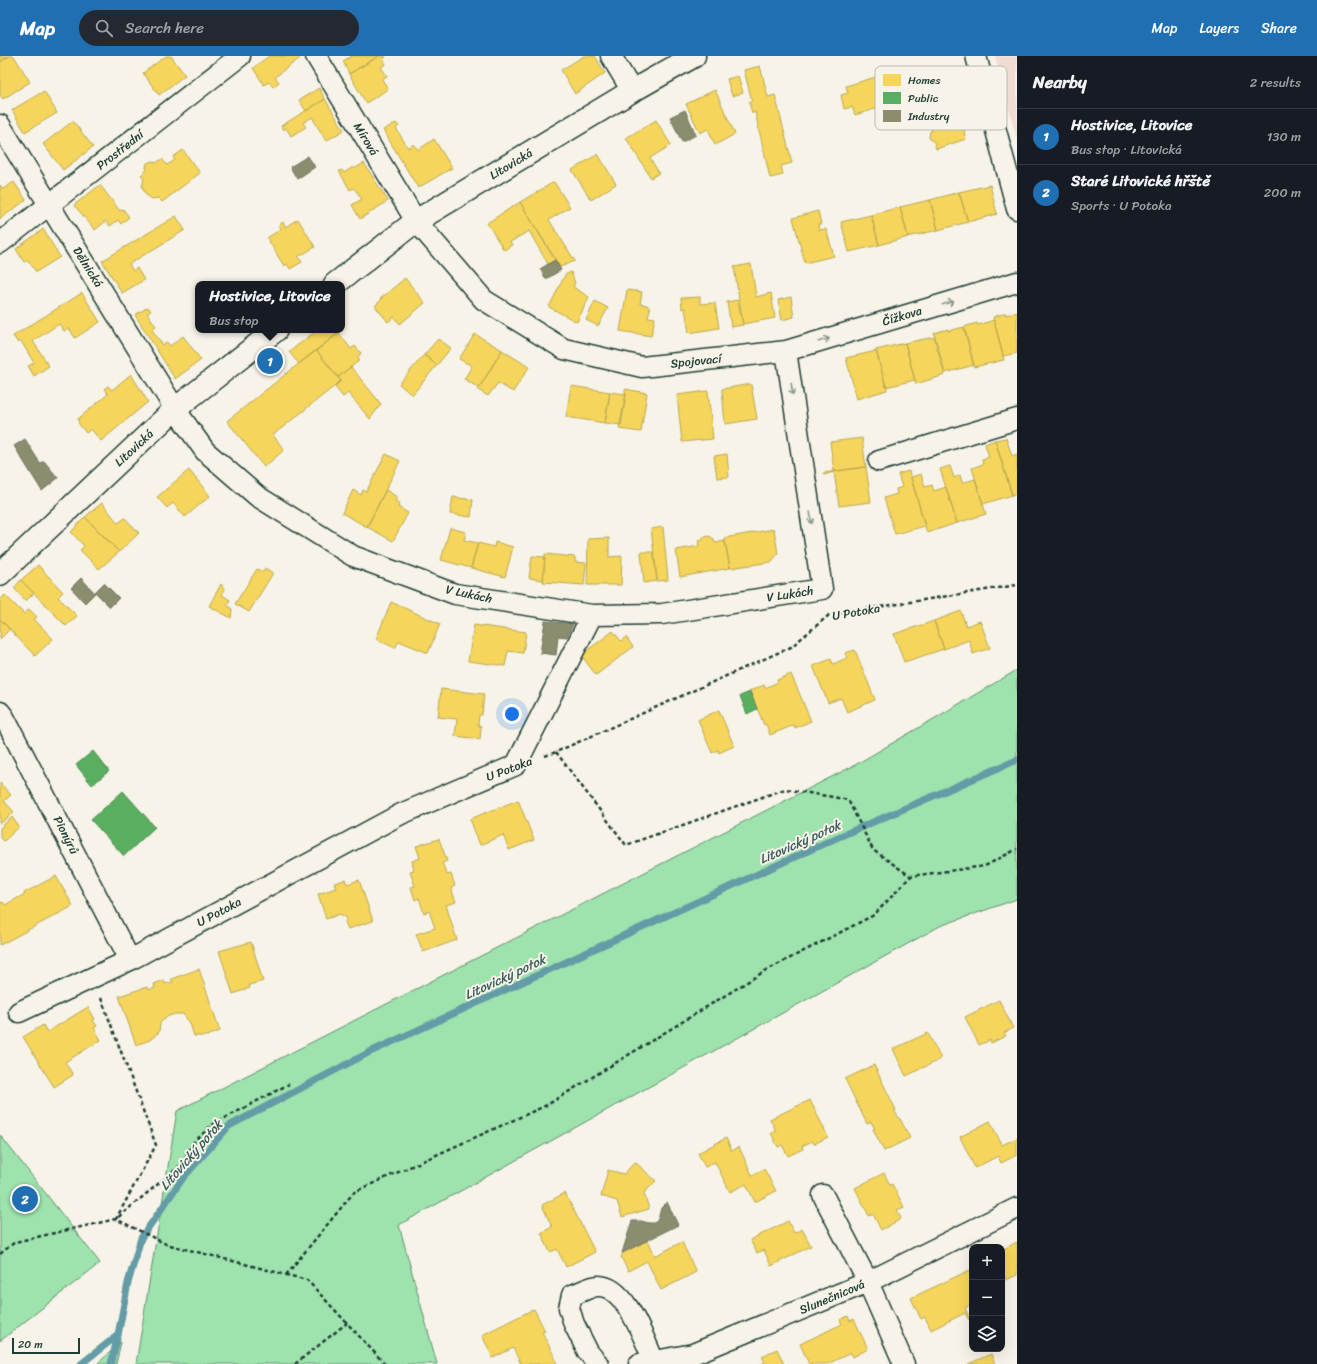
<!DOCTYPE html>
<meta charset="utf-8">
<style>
:root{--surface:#171b24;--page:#242831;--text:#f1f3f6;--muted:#9ea1a6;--line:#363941;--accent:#1f6fb2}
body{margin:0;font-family:Sriracha,sans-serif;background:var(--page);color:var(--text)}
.controls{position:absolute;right:12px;bottom:12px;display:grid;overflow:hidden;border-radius:8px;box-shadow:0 4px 16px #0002}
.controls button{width:36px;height:36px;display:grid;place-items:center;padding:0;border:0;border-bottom:1px solid var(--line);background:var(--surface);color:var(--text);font:20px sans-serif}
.scale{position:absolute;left:12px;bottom:10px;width:68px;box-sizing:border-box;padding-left:4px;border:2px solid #1f3d34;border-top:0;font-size:11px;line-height:14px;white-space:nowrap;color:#1f3d34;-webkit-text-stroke:3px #f7f3e8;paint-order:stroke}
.you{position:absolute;left:512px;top:658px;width:14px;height:14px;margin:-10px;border:3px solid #fff;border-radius:50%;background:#1a73e8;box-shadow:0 0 0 6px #1a73e833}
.badge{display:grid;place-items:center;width:26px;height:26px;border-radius:50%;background:var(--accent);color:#fff;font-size:13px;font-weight:700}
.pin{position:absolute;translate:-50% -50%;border:2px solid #fff;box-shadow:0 1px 4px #0006}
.popup{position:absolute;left:195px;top:225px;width:150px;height:52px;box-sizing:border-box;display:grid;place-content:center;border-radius:8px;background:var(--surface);filter:drop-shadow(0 1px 3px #0005);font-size:13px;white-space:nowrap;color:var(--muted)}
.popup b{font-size:15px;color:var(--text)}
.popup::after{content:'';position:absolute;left:50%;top:100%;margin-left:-8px;border:8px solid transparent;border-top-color:var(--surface)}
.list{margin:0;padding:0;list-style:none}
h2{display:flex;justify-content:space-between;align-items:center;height:52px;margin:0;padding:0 16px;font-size:17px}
h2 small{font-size:13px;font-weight:400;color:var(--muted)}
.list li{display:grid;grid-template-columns:26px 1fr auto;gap:12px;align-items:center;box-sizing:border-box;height:56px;padding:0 16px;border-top:1px solid var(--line)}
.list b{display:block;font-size:15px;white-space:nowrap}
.list p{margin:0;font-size:13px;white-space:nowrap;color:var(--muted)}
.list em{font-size:13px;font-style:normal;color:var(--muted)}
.icon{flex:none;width:22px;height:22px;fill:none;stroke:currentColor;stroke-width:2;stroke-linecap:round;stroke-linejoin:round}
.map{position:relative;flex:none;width:1017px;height:1308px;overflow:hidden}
header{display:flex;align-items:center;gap:24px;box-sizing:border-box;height:56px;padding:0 20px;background:var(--accent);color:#fff}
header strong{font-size:19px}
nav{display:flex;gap:22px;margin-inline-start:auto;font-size:14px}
.search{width:280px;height:36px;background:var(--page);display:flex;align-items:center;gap:10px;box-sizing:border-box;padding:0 14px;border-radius:22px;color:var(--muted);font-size:15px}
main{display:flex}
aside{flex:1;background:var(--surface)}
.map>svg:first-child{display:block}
</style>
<header>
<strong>Map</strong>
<div class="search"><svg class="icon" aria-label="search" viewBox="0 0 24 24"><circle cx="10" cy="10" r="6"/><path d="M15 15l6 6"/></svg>Search here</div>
<nav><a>Map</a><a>Layers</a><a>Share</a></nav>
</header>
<main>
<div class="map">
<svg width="1017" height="1308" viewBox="0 0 1017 1308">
<rect width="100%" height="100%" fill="#f7f3e8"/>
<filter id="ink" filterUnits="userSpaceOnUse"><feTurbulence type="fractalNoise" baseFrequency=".025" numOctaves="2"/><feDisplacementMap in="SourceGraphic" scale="8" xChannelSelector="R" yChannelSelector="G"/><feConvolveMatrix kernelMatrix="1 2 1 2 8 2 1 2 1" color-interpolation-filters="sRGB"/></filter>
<g filter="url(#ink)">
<!-- built -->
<path fill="#f1dcd2" d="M995,0H1017V84Z"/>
<!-- green -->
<path fill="#9ee2ad" stroke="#5e9070" d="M1017,614V843L940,870L399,1169L437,1308H136L177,1055L855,709Z
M0,1079L100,1207L0,1285Z
M121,1286L116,1308H97Z"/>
<!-- homes -->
<path fill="#f6d55c" stroke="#b6a750" d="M0,0H9L0,6Z
M9,0H14L30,26L3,43L0,39V6Z
M166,0H171L185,19L159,39L143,17Z
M269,0H298L300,2L275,21L279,26L273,31L269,26L264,29L253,12Z
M352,0H379L349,18L343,5Z
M379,0L386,1L383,3L386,8L381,11L387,20L382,23L388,33L366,47L349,18Z
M584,0H595L605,17L575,38L561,14Z
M760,10L768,41L775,39L792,107L781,110L783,119L770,122L755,56L752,57L749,46L752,45L744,14Z
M738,20L743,37L732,40L727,23Z
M879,20L888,49L855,59L852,51L844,53L841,39L848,37L846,30Z
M319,32L325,43L306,55L299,44Z
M715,34L735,78L715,89L708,73L700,77L686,48Z
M44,35L57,57L25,76L12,54Z
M325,43L344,74L326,85L312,61L303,67L306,71L291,80L286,72L283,74L281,70Z
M948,45L952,55L956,54L958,60L960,59L965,76H964L966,83L936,93L934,86L929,82L930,75H932L928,63L932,62L928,51Z
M656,64L671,89L650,102L659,117L651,122L626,82Z
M73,65L93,91L63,114L43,88Z
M396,67L399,70L396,72L408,92L414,88L418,94L434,83L452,112L418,132L383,74Z
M183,94L200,117L162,146L158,142L152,143L146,139L142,131L144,123L141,119L147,114L146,111L147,107L153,105L156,107L162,103L167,109L175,104L173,101Z
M598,98L616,128L591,144L572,114Z
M364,107L388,145L360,163L352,149L362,143L354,132L350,134L339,115L342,114L344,117L353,111L354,113Z
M14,126L26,144L0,163V129L3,133Z
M554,126L570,151L549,164L575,205L560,211L520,146Z
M100,129L120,155L123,153L129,161L121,168L118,164L110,170L106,165L95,174L74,149Z
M990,129L997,158L968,166L959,136Z
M959,136L968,166L938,174L930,144Z
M930,144L938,174L908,181L900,151Z
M520,146L555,204L548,208L529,175L510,186L512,189L504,194L487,167Z
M900,151L908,181L879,189L871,159Z
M818,155L821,168H818L819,174L826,173L834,200L805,207L793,162Z
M871,159L879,189L849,196L841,166Z
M176,160L185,174L129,208L133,215L137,212L144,224L122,237L102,205Z
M298,163L315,191L298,201L302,206L290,213L287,208L284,210L267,182L281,173L279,169L283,166L285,171Z
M43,173L60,201L36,216L28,204L24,206L16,193Z
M751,208L756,241L771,237L775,262L743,268L734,211Z
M571,216L575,227L573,231L589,241L577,266L549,251L565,219Z
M405,222L425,247L400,268L394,261L388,266L375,250L381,244L380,243Z
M627,234L642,236L640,248L647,249L650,253L648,261L655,262L651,280L620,275Z
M82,237L100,266L75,282L69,272L64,275L59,268L33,285L49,310L34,320L28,310L34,307L21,285L18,287L13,280Z
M700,241V248L715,247L719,272L689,277L685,252L682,253L681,242Z
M791,241L794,261L782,264L778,244Z
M738,244L743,269L731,271L727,246Z
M595,245L608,252L598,270L586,264Z
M148,251L151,255L147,257L156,270L152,274L163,289L167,286L170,290L183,280L201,304L175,323L135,259Z
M1017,256V297L1003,300L993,261L1006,257V259Z
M994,264L1004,304L974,311L964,271L977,267L978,269Z
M964,271L974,309L945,317L934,277L948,273V275Z
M317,274H337L339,277L299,308L289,296Z
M339,277L351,293L355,290L361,297L358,301L360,304L338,321L316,294Z
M475,278L502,294L479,332L464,323L472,310L459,303Z
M934,281L945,319L916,328L905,287Z
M438,283L451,292L437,309L424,299Z
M905,287L915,324L886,331L876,294Z
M316,294L341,325L273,379L284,394L264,411L227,365Z
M502,294L529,311L513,336L498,327L488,340L478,334Z
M876,295L887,334L857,343L846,302Z
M424,299L437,309L412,339L399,328Z
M351,311L381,348L370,363L348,337L343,341L334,330L341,325L338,321Z
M131,318L148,346L101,385L91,373L86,377L79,368L78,363L108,338L104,333L108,330L112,334Z
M751,328L757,363L725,368L722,333Z
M571,330L610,336L605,367L566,361Z
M625,333L647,337L641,376L619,373L626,338H625Z
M708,335L713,383L682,386L677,339Z
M610,336L626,338L621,369L605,367Z
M862,382L866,411L834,415L830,386Z
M1006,382L1012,400L1017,398V437L1012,439L995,384Z
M995,384L1012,439L983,448L972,412L983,408L982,403L989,401L985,388Z
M386,398L400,405L367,471L342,457L353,434L361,439L363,434L366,436Z
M727,398L729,421L717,422L714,400Z
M950,410L954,422L960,419L962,427L975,423L986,458L957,467L940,413Z
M866,411L871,446L839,450L834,416L824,419L823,417Z
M189,414L210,440L185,461L173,447L167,452L157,441Z
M909,415L925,470L895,478L884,442L897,438L896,433L902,431L898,418Z
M921,418L925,431L932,429L934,435L946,431L957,467L927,477L911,421Z
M386,434L397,441L395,445L400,447L398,451L408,457L393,485L367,471Z
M453,441L473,444L471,461L450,458Z
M102,447L118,467L125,462L139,477L119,496L85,461Z
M85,461L119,496L99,513L80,494L84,490L71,476Z
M663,471L668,524L657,525L651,473Z
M450,472L466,476L464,484L478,487L471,512L441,504Z
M774,473L778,498L771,506L730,512L724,482Z
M709,480L714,483L715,487L725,485L730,512L680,521L676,494L699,490L698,485L703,484V481Z
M609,482V501L622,500L621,529H587L588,483Z
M495,486L513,491L505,521L471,512L478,487L494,491Z
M641,496H654L657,525L644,527Z
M545,498L575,501V506L586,507L584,529L543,526Z
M532,500L545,501L543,524L529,522Z
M38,509L63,536L58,541L77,560L66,570L21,524Z
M265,512L273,517L249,556L235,548L257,513L263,516Z
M21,524L34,537L26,545L14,532Z
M221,528L225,534L222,539L230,544L227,549L232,553L231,562L209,550Z
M5,539L24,558L29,553L37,561L34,563L53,583L35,600L0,563V544Z
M391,546L440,568L428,597L399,585L395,592L376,583Z
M961,555L966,570L980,565L990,592L973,598L969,584L944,593L934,565Z
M0,563L10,573L0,583Z
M934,565L944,593L904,606L894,578Z
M474,569L526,576L523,597L508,595L505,610L468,605Z
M613,575L621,585L626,581L633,591L596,619L581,599Z
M855,594L875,644L847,656L841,642L828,647L813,610L831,603L833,608L847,602L845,597Z
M791,618L811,665L795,672L794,669L770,679L766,668L764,669L750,635L764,629L765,632L778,626L777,624Z
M441,633L484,638L482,659H479L478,669L481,670L480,683L455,680L457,663L438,661Z
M719,654L734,690L719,697L718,694L712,697L698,664Z
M0,727L11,739L4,745L14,756L0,768Z
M518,744L534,784L509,794L503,779L480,789L470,763Z
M12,761L19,771L4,785L0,781V772Z
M439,783L447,805L442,807L447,819L451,818L455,830L451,832L456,846L446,849L457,884L423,896L416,878L435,872L429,855L424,857L419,842L415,844L411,831L415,830L410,815L414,814L412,805L420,802L416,790Z
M56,820L73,850L0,889V847L3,846L5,849L25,838L24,837Z
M344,823H345L347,828L359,824L373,865L348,873L345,866L347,862L340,858L326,863L318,838L336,832L334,827H335L344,824Z
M251,886L263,925L249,929L250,932L233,938L219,895Z
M199,913L220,975L207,980H194L190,967L183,958H175L166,961L160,967L159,976L150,984L136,989L119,940L147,931L148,934L155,932L154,928L164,924L165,928L173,926L171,923Z
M999,944L1013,972L1004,977L1006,980L991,987L990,984L979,989L965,961Z
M88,951L95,963L93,964L97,970L94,972L101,984L65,1006L73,1019L54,1031L23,981L43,969L47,976Z
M928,977L941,1003L906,1020L893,993Z
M874,1009L896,1054H894L898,1061H899L910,1082L884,1095L873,1073H875L871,1066L867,1068L845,1023Z
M810,1044L828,1081L814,1088L812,1085L802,1090L803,1093L788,1100L782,1089L778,1091L771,1077L776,1075L770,1063Z
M990,1065L1002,1089L1017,1082V1099L1001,1107L998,1100L975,1112L960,1081Z
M726,1082L732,1095L739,1091L752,1119L764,1113L776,1135L755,1146L746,1128L730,1136L715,1106L705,1111L698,1097Z
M635,1106L656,1125L644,1137L649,1153L622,1161L617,1145L601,1140L608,1114L624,1118Z
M884,1117L890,1129L892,1128L904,1151L897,1154L901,1163L881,1174L873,1158L869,1160L855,1132Z
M565,1137L595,1196L566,1211L557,1193L550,1196L541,1177L552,1171L542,1149Z
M788,1165L794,1177L802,1173L811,1190L771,1210L764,1194L757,1197L750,1184Z
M648,1184L655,1200L682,1186L696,1216L661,1234L647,1205L628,1215L621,1201L623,1197Z
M1017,1186V1219L1006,1224L1002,1215V1194Z
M970,1214L972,1218V1248L965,1252L970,1263L969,1264L965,1257L931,1274L925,1261L921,1263L911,1242Z
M534,1253L545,1275L542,1276L557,1306L553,1308H521L513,1292L493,1302L482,1279Z
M848,1260L850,1265L854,1263L868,1293L853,1301L851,1297L827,1308H809L800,1288L842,1268L840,1264Z
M777,1293L784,1308H761L765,1306L762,1300Z
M991,1298L995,1308H968Z"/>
<!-- public -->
<path fill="#5aae61" stroke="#488c54" d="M750,636L757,653L747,658L740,640Z
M93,695L109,715L92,729L76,709Z
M123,735L155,771L124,800L91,764Z"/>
<!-- industry -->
<path fill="#8c8c6e" stroke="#6b745d" d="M685,54L696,79L682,86L670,61Z
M308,100L315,111L297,123L290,111Z
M555,204L561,214L546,223L540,213Z
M25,383L40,407L44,405L58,422L42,435L14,390Z
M81,522L95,537L85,547L71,532Z
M104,527L119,542L110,551L95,536Z
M545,565L573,568L567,581L558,580L556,599L540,597Z
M667,1146L678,1169L622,1197L632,1165H641L649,1167H654L657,1165L659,1160L661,1152Z"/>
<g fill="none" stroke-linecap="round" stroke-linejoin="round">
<!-- stream -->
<path stroke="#639ba7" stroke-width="7" d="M81,1308L118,1279
M111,1308L118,1279L128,1227L141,1182L183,1122L229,1070L370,996L836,782L1017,704"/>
<!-- street casing -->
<g stroke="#1f3d34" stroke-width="23">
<path id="street" d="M316,0L416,165L484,244L564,293L642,311L786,295L1017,226
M611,0L632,35
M976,0L1017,153
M0,69L175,353L205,395L257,440L353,500L455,538L592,559L662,558L822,533L786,295
M0,187L240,0
M879,405L1017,363
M0,656L4,661L130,904
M19,956L130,904L401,758L516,709L592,559
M823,1139L868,1226L904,1308
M598,1308L588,1296L574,1268L569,1252L572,1239C579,1237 591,1230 598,1230C626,1229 644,1284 654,1305
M639,1308L693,1298L868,1226L1017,1152"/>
</g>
<!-- secondary casing -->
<g stroke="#1f3d34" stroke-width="25">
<path id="secondary" d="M335,228L416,165L632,35L694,0
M0,518L175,353L276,274"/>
</g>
<!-- path -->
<path stroke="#1f3d34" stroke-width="2.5" stroke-dasharray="4 3" stroke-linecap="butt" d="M556,696L626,789L785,733L844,743L849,746L873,794L910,820
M545,700L556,696L791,591L829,559L1017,529
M101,942L156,1089L116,1163L166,1188L307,1224L385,1308
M0,1198L15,1186L116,1163L181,1109L193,1087L212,1069L289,1028
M286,1219L354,1136L547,1049L765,915L874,859L911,820L985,810L1017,793
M295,1308L347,1267"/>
<!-- street -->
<use href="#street" stroke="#f7f3e8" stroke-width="20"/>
<!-- secondary -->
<use href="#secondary" stroke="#f7f3e8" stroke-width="22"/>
</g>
<!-- one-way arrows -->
<defs><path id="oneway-shaft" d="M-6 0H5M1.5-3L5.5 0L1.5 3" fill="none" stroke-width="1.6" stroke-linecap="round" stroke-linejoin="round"/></defs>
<g stroke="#8b988e">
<use href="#oneway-shaft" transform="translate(948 247) rotate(-17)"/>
<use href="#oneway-shaft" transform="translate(824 284) rotate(-17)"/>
<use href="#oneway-shaft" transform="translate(792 333) rotate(82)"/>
<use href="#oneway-shaft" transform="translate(811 462) rotate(82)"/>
</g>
</g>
<g text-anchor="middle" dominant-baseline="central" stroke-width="4" stroke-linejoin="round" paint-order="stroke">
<!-- street labels -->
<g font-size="12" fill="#1f3d34" stroke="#f7f3e8">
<text transform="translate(366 83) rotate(59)">Mírová</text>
<text transform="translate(120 94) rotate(-38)">Prostřední</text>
<text transform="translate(511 108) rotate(-31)">Litovická</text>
<text transform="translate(88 211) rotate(58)">Dělnická</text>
<text transform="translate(902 260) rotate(-17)">Čížkova</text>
<text transform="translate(696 305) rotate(-6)">Spojovací</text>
<text transform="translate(134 392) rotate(-43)">Litovická</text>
<text transform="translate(469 538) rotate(12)">V Lukách</text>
<text transform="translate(790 538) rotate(-9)">V Lukách</text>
<text transform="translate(856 556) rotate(-10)">U Potoka</text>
<text transform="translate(509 713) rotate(-21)">U Potoka</text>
<text transform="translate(66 779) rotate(63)">Pionýrů</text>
<text transform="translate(219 856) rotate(-28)">U Potoka</text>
<text transform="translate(832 1241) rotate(-23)">Slunečnicová</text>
</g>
<!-- water labels -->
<g font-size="13" font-style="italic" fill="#365c5a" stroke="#f7f3e8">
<text transform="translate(800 786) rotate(-24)">Litovický potok</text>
<text transform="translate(505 921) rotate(-25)">Litovický potok</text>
<text transform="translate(191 1099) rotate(-49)">Litovický potok</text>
</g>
</g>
<!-- legend -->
<rect x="875" y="10" width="132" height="64" rx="6" fill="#f7f3e8" stroke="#b6bcb2" stroke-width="1"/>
<rect x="883" y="18" width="18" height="12" fill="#f6d55c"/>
<rect x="883" y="36" width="18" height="12" fill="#5aae61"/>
<rect x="883" y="54" width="18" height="12" fill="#8c8c6e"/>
<g font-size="11" fill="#1f3d34">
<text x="908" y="28">Homes</text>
<text x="908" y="46">Public</text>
<text x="908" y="64">Industry</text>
</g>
</svg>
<div class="controls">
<button>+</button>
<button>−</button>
<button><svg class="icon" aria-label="layers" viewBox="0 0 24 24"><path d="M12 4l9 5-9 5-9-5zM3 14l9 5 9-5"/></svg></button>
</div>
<div class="scale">20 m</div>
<div class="you"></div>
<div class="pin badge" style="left:270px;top:305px">1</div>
<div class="popup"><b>Hostivice, Litovice</b>Bus stop</div>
<div class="pin badge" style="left:25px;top:1143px">2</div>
</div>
<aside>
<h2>Nearby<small>2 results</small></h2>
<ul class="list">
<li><span class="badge">1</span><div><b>Hostivice, Litovice</b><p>Bus stop · Litovická</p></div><em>130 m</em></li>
<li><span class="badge">2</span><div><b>Staré Litovické hřště</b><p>Sports · U Potoka</p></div><em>200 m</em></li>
</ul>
</aside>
</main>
